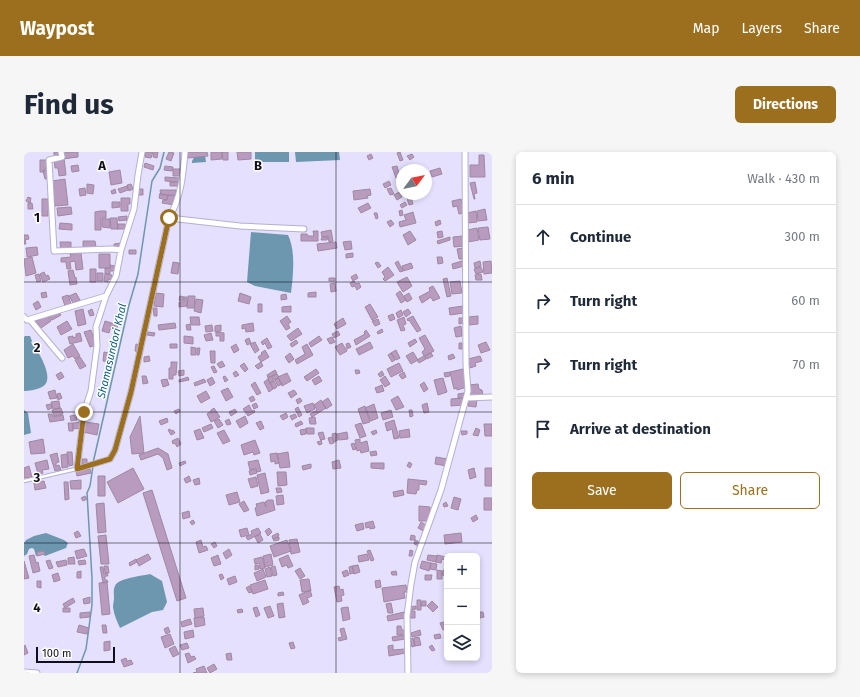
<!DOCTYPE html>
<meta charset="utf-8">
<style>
:root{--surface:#fff;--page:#f6f6f7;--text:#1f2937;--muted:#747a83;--line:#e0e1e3;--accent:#9c6f1f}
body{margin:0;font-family:"Fira Sans",sans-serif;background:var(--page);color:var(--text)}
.controls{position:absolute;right:12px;bottom:12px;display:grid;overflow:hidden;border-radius:6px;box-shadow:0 2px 6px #0003}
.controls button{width:36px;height:36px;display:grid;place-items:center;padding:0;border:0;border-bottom:1px solid var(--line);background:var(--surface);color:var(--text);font:20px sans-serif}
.compass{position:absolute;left:372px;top:12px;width:36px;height:36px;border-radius:50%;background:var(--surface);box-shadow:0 2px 6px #0003;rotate:58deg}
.scale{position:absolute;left:12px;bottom:10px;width:79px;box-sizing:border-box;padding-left:4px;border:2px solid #100e1a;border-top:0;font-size:11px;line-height:14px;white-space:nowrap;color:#100e1a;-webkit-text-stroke:3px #fff;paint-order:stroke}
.stop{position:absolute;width:12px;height:12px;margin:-9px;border:3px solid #9c6f1f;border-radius:50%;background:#fff}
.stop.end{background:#9c6f1f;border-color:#fff;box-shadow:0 1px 4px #0008}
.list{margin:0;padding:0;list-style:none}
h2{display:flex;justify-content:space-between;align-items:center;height:52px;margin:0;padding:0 16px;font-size:17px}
h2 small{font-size:13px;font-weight:400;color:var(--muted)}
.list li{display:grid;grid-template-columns:26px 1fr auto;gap:12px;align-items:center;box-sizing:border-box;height:64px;padding:0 16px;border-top:1px solid var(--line)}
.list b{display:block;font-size:15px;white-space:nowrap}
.list em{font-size:13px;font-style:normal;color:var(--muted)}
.actions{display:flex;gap:8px;padding:12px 16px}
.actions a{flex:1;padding:9px 0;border:1px solid var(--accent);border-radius:6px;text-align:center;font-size:14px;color:var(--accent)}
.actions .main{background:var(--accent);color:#fff}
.icon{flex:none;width:22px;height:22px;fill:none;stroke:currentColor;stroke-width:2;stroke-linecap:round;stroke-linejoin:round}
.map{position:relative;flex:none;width:468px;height:521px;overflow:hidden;border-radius:6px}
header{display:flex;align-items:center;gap:24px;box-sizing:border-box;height:56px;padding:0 20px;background:var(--accent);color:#fff}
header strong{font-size:19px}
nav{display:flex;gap:22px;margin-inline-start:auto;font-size:14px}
.intro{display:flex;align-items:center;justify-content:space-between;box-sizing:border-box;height:96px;padding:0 24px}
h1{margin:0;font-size:28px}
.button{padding:10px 18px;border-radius:6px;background:var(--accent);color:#fff;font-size:14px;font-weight:700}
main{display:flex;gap:24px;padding:0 24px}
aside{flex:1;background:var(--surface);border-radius:6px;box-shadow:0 2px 6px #0003}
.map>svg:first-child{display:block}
</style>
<header>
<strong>Waypost</strong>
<nav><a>Map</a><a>Layers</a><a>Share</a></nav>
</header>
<div class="intro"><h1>Find us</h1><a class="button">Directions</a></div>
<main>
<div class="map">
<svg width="468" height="521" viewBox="0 0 468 521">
<rect width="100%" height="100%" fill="#e4e0fd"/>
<!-- water -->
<path fill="#6c97af" d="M231,0H265V10H231Z
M271,0H315L316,8L272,10Z
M181,3L182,10L168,11V9L171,4Z
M227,80L264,83C272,99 269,124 267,141L231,134L223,130Z
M1,184H6L8,189L7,191L11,194C16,204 33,230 16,236C11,238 5,239 0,239V185Z
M0,258L4,261L7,281L0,283Z
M22,381L40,388L44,391L42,396L21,404L18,401L12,404L10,397L8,396L5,397L3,402L0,404V391L2,388L10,384Z
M126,422L138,429L143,450L139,458L128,460L96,476C93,469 90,463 89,455C89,452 90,449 90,446C90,442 89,438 91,434C94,426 118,424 126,422Z"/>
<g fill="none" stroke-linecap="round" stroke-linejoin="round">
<!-- stream -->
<path stroke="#6c97af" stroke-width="1.5" d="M69,311L105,153L114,122L128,29L136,16L140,0
M53,521L62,497L68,453V426L63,341L66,334L69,314"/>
</g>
<!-- building -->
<path fill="#b89bbe" stroke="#9f88a4" d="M30,0H36L37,4L30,5Z
M38,0H54V5L39,7Z
M122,0H129L127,6L121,5Z
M130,0H134L133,6L129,5Z
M145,0L150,1L147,9L142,7Z
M163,0H183L184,4L164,6Z
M187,0H198V7L187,8Z
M198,0H204V8H199Z
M213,0H227V7L214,8Z
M376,0L379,8L376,9L373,1Z
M347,2L349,6L345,8L343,4Z
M388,2L390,5L386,8L383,4Z
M455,3H460L461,25H446V13H455Z
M40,6L42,23L35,24L34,16H31L30,7Z
M16,8H26V17H20V20H16Z
M121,11L130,14L129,18L120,15Z
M54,13L55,19L48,20L47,14Z
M141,14L149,15L148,19L140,18Z
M373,14L376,25L372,26L368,15Z
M416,16L418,22L408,25L406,19Z
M25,17L27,26L21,27L19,19Z
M149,17H157V24H149Z
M96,18L98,31L87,33L85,20Z
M141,25L155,26V30L141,29Z
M41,27L44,53L31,54L28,29Z
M365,29L367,33L361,36L359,32Z
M146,30H154V34H146Z
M451,30L453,41L450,42L451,47H450L446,31Z
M63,32L70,33L69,42L63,41Z
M107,32L109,37L105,39L103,33Z
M103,34L104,38L96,41L94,37Z
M61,36L62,43L56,44L55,37Z
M367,36L370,42L366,43L363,37Z
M91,37L92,41L88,42L87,39Z
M115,37H119V43H114Z
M346,37L347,43L343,44L344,46L330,48L329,39Z
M136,38H152V43H137Z
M375,40L378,45L373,48L370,43Z
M136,41L144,44L142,48L135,46Z
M386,42L389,52L385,53L382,43Z
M144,43L151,44L150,53L138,51L139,48H143Z
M4,45L7,46L6,51L2,49Z
M97,46H106V52H104V59H97Z
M18,47H27L30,58L24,59V64H18Z
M437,47L440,61L435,62L433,54L429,55L428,49Z
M88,50H96V55L88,56Z
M381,50L383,53L378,56L376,53Z
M4,51H8L9,57H4Z
M344,51L347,56L337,61L334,56Z
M47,55L48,62L34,64L33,56Z
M461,57L463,68L454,69L453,59Z
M378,58L379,63L376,64L375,59Z
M76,59H82V66H77V78H71V60Z
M452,59L453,70L444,71L443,61Z
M389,60L392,71L376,75L375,70L382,68L380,63Z
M350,61H353L354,66L352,67Z
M103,64V68L95,69L94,65Z
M86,66H93L94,77H87Z
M78,67H86V76L78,75Z
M367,68L370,72L366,75L363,70Z
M416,68L417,72L412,74L411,70Z
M36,71L48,72V78L35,77Z
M94,72H101V77H93Z
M464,75L466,87L456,88L454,76Z
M453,76L455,88L444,90L443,78Z
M307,78L309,89L305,90L304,84L298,85L297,80Z
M289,79H294V89H277V82H283L284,84H290Z
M386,79L392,88L384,93L379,83Z
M418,79L419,85L414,86L413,80Z
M0,83H4L5,87L1,88L2,92H0Z
M439,84L440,94L430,95L429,85Z
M298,85H304L303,88H297Z
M426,85V88L414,92L413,89Z
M59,89H71L72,95L59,96Z
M327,89L328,97L321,98L319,90Z
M36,90H47V98H37Z
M312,90L313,96L294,99L293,92Z
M97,91V95H90V92Z
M13,95L14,103L3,105L2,96Z
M439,96L441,102L438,103L439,107H435L433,97Z
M105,98H112V102H105Z
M57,101L59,117L52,118L51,109L46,110L47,117H43L42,110H37V106L47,105L46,102Z
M329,101V105L322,106V102Z
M75,102H86V116H75Z
M8,105L12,121L2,124L0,107Z
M413,105H418L419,111L414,112Z
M374,109L379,119L376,120L371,111Z
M438,109L440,114L429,117L428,112Z
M456,109L457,114L451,116L450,111Z
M467,109L468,121L460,122L459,110Z
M149,110L155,111L154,122L147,121Z
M354,110L357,114L354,116L351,111Z
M387,111L389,116L379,119L378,114Z
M86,113L91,114V119H86V122H81V116L86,117Z
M364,115L370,123L361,129L359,127L361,125L358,120Z
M457,115L459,120L452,122L450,117Z
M66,117H72V130H66Z
M49,118L51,126L52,125L53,132L46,133L44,119Z
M20,120L22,124L24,123L26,127L19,130L16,122Z
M73,121H79V129H73Z
M15,122L17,129L13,130L11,123Z
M81,122L88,123V128L84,127V130L80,129Z
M332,122L334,126L329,129L327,125Z
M457,122L458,128H452L451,123Z
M383,125L388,134L379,140L373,130Z
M305,126H311V129H305Z
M423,126L427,144L423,145L419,127Z
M330,129L332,132L335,131L337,135L333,138L331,134L328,135L326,131Z
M436,129L438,141L428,142L426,130Z
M311,131L312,139L307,140L306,132Z
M409,134L416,146L409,149L407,145L398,151L395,145L406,139L405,136Z
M376,139L382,148L377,151L372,142Z
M22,140L23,145L18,146L17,141Z
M292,140V145H284V141Z
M52,141L56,148L49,151L45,144Z
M132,141L140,142L139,155L130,154Z
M216,141L227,145L225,152L214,149Z
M385,141L388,147L383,150L380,144Z
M262,142L263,147L257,148V143Z
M44,143L47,152L41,154L38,145Z
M156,144L160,145L159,149L155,148Z
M164,144H171L170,156H163Z
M160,145H163V154L155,155V150H160Z
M172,147L179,148L177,161L170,159Z
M14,149L17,155L12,158L9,152Z
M234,152H238V160H234Z
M346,152L354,165L348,168L341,155Z
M267,154V160H258V155Z
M439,154L440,161L426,163L425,156Z
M129,156H133V164H130Z
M33,157L37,163L28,168L24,162Z
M59,157L62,172L54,174L51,159Z
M68,157L70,163L66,164L64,159Z
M384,157L387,161L382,165L379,160Z
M377,158L379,163L374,166L372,161Z
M23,162L27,169L17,176L12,169Z
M369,162L371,167L366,169L364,164Z
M263,164L267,170L264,172L266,176L262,178L256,169Z
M389,164L397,178L393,180L385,168L384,169L383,167Z
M454,164V172L445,173V165Z
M166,165H175L176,173H167Z
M380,165L382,172L379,173L381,178L377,179L373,168Z
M319,166L322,172L313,177L310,172Z
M435,166H439V171L435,172Z
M354,167L356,172L351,174L348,169Z
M43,169L48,177L37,183L33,175Z
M81,169L91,172L89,178L86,177L85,181L78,179Z
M151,171L152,176L135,178L134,173Z
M229,171L230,179L222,180L221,176L218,177V173Z
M91,172L94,173L92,179L89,178Z
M166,172L167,178H163L162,173Z
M188,173L189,179L182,180L181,174Z
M197,173V179L191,180V174Z
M437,174L438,184L432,185L430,176Z
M274,176L278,182L267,189L263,184Z
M358,177L359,180L354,182L353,180Z
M67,178L72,193L66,195L60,180Z
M342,178L346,184L332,193L330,188L341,182L340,180Z
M314,179L316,183L310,186L308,182Z
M124,180L131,181L130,184L123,183Z
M192,180L200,181V189H196V184H192Z
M56,181L58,189L46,192L44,185L49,184V186L52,185V182Z
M187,181L189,188L182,189L180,183Z
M401,183L410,199L400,204L398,200L401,197L395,186Z
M160,184L169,185V192L160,191Z
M295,184L298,188L287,195L285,191Z
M308,185L311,190L306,192L303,187Z
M225,186L227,191L223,193L221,188Z
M243,186L248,195L244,197L241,191L239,193L237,190Z
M391,187L393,190L386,195L384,191Z
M272,188L274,191L268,195L266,192Z
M231,190L235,198L231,201L226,192Z
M346,190L349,196L335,203L332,197Z
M462,190L466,198L457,201L454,193Z
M318,191L323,199L316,203L311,195Z
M325,191L327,195L323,197L322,192Z
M435,191H438V197H435Z
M49,192L56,204L51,207L49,204L44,206L40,198Z
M112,192L116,193L115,200L111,199Z
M146,192H153V196H146Z
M212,192L215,198L210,201L207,195Z
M283,192L289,203L273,212L271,208L281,202L278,195Z
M167,195L172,196V203H167Z
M173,196H176L175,203H173Z
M241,198L245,205L237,210L234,205L238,202L237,201Z
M372,198L376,206L372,208L367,201Z
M186,199H191V211H187Z
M80,200L90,202L89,211L79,209Z
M389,200L394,208L387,212L382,204Z
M266,201L270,207L265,211L261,205Z
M367,201L371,208L368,210L364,203Z
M407,201L409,204L403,207L401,204Z
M429,202L431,206L425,208L424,204Z
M125,204L126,209L120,210V205Z
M400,204L402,207L395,211L393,208Z
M456,204L458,209L451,211L452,214L446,216L444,207Z
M56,205L62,214L56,217L51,208Z
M198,209L201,214L196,216L193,212Z
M147,210H153L152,223H149V227H145V216H147Z
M237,210L239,214L234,217L231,214Z
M220,211L224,217L221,220L216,214Z
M375,211L379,219L367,225L363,217Z
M190,214L193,220L190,221L187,215Z
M292,217L295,221L283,229L280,225Z
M439,217L443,235L433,238V236L430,237L426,220Z
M160,218V223L155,224L154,219Z
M251,218L253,221L244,226L243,223Z
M331,218H335L336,221L332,222Z
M212,219L215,223L211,225L209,221Z
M358,219L360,223L356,225L354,222Z
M37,220L40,225L35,228L32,223Z
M380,220L382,225L378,227L375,223Z
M426,220V224L421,225L420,221Z
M263,221L267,229L258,234L254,225Z
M253,222L255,225L251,228L248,224Z
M118,224H122L124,231L119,232Z
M201,224L204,228L201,230L199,225Z
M247,224L250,229L246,231L244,226Z
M295,224L298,229L291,233L288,228Z
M361,224L366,232L361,235L356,228Z
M164,225L165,228L155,230V228Z
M188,225L191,231L186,234L183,228Z
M254,226L258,232L254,234L251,228Z
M419,226L423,240L414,243L410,228Z
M143,227L145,233L139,235L137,228Z
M180,227L182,230L171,234L170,231Z
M244,227L249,237L245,240L240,230Z
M250,229L253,235L250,237L246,231Z
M231,230L237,241L233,243L227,233Z
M400,230L404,237L400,240L396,233Z
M454,232L455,237L458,238L459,243L446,244L445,233Z
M358,233L360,239L353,241L351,236Z
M204,236L209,245L202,249L197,239Z
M31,238L33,246L26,247L24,240Z
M270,238L273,242L267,246L264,241Z
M182,239L186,246L177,251L173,244Z
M36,241L38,246L34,248L33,242Z
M440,241V246H434V242Z
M229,244L231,248L227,250L225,246Z
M374,244L380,255L372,258L367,248Z
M276,246L278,249L274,252L272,248Z
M304,246L308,253L302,257L298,250Z
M439,246V253L427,254V247Z
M446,246L453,247L452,255L444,254Z
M297,248L302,256L288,265L286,262L293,258L290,253Z
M35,249L36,256L29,257L27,250Z
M232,251L234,255L230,257L228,253Z
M289,251L291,257L283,261L280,254Z
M403,251L405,260L400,261L398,253Z
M27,252L28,256L24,258L22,253Z
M350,252L354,266L347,269L341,256Z
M225,253L228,259L230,258L231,260L224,264L219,257Z
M341,254L346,270L339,272L334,257Z
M274,255L278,263L275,265L271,257Z
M37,256L39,262L30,264L28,258Z
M190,256L196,265L187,270L183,262L187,259V258Z
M155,257L156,259L152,262L150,259Z
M211,257L213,260L207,264L205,260Z
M367,258L369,265L359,268L357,261Z
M385,258H388L389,264L386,265Z
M262,261L264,265L259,268L256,264Z
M24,262H28L29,265L39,263L40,268L26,270Z
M271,262L273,265L268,268L266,264Z
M52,263L53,268L47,269L46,264Z
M116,264L120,301L108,302L106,285Z
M221,264L224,271L216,276L212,269Z
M291,265L292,272H286L285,266Z
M143,266L144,270L137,273L135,269Z
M195,267L199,273L194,276L190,269Z
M205,267L207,272L203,273L201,269Z
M370,268L375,286L370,287L368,277L363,279L361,271Z
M237,269L240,276L236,278L232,271Z
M277,269L279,272L272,275L271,272Z
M56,270L57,276L49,277V271Z
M61,270L75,272L73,283L59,280Z
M44,271H49V279H45Z
M337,271L342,284L336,286L331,273Z
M187,272L189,276L180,280L178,276Z
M460,272H468V284H461Z
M282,276H290V282H283Z
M452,276L456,278L454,284L449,283Z
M146,277L147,279L149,278L151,281L147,283L144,278Z
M176,277L180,286L173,288L170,279Z
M282,277V282L277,283L276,278Z
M385,277L386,285L376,286L375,279Z
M200,278L206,289L199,292L193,281Z
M352,278L353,281L349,283L347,280Z
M437,279H443V282L438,283Z
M299,280L301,287L297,288L298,292L295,293L293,290L297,289L294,281Z
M323,280L324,287L315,288L313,282Z
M312,281L314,288L310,290L308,282Z
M308,285L310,291L306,292L304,286Z
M154,286L157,292L153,295L151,291L149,292L148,289Z
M19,287L21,301L7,302L5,290Z
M336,287V291L343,289L345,299L337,301L336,298L333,299L331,288Z
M231,288L236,301L230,303L229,300L220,303L217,293Z
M330,291L332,297L329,298L327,292Z
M134,296L144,302L148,316L143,318L139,306L134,302L117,308L115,303Z
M352,299L353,303L347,304L346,300Z
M43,300H48L49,313L45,314Z
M264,300L266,315L256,316L253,302Z
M33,301L35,310L32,311V314L35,313L37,318L31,319L26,303Z
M253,301L255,311L251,312V309L247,310L246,302Z
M43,302L44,315L38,316L37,303Z
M412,305L424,307L423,314L411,312Z
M58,307H63V312H58Z
M23,308L25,317L18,318L19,321L14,322L11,311Z
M234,308L237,319L233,320L232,316L226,318L224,310Z
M315,308L317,316L309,317L308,310Z
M161,309L162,311L156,314L155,311Z
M385,310L388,312L386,316L383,314Z
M347,311H360V317L347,316Z
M287,312V316L279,318L278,314Z
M5,314L8,325L0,326V316Z
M109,316L120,337L94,351L83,330Z
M450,316L452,325L446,327L444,318Z
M461,316H468V334H461Z
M66,317L67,321L53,324L52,319Z
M231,317L233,321L226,323L225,319Z
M253,320H262L263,333L254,334Z
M241,321L245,340L237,342L233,323Z
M74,324H81V344H74Z
M165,324L167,329L162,331L160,327Z
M232,325L234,334L227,336L224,327Z
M175,326L176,332L171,333L169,328Z
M384,327L403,329L402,333L395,332V338H393L392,342L383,341Z
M57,328V337H47L46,329Z
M20,329L22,336L11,338L10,331Z
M40,330H44L45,347L41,348Z
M252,336H257L258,340L253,341Z
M128,338L162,446L153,449L119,341Z
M379,338L380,343L370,345L369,340Z
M213,340L216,350L205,353L202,343Z
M259,343L260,352L253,353L252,344Z
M61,344L63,347L59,349L57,346Z
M430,345L437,347L434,358L427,356Z
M460,346H468V358H460Z
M244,348H249L251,358L233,364L231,356L233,355L232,352L240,350L242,355L241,350Z
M220,349L225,358L220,360L215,352Z
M422,350L424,354L420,355L419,352Z
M80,351L82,380L74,381L72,352Z
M395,354L406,355V369H395Z
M165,359L166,365L159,367L158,361Z
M452,363L454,367L449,370L447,366Z
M169,368L171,371L168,373L166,370Z
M349,369L351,376L346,377V375L342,376L341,371Z
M397,370L404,374L401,380L394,376Z
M339,371L340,377L333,379L331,373Z
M223,376L225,383L217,385L215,378Z
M234,376L237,381L224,388L222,385L228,382L227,379Z
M245,376L248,380L244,384L241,379Z
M54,379L57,384L52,386L50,381Z
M254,381L255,384L249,387L248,384Z
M437,381L438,390L421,392L420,383Z
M236,382L239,388L234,391L231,385Z
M82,383L85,412H77L74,384Z
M387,383L391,384V388H386Z
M255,385V388L250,389L249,387Z
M273,387L276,400L267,402L265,388Z
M177,388L179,395L182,394L184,398L175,401L172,390Z
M263,388L267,399L250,405L246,394Z
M391,388L398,391L396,395L390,392Z
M191,390L193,394L190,396L187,392Z
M60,397L63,404L53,407L51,399Z
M205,397L208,403L202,407L199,401Z
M346,398L350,408L347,409L343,399Z
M386,398L389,399L388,404H385Z
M20,399L21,402L13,404V400Z
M124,402L127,407L115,414L112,408Z
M247,402L249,413L241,415L239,404Z
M343,402L345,408L335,410L334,404Z
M10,403L12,411L14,410L16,419L9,421L5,404Z
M194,403L197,412L190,414L187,406Z
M264,403L269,414L264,416L263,413L258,415L255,407Z
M404,403L413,404L412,410L403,408Z
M413,403L422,405L421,408L418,407L417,411L412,410Z
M50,405L51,412H44V406Z
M238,405L241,416L236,417L235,411L231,412L230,407Z
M112,407L113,410L106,414L105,411Z
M26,408L29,416L25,417L22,409Z
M42,408L43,413L34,415L32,410Z
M61,408L62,412L55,413L54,409Z
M0,409L5,426L0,427Z
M398,409L407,411L405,419L396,416Z
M407,411L413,412L412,418L406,417Z
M231,413H234L235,417L231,418Z
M334,413L336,420L330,422L328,414Z
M80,414H84L85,421H81Z
M251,414L253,423L249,424L247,415Z
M328,414L330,421L326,422L325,415Z
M76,415H79L80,422L83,421L84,424H81V428H83L84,430L79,431Z
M246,415L248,424L243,425L241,417Z
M276,416L281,424L276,427L271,419Z
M239,417L242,425L233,429L230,421Z
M323,418L325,423L320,425L318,420Z
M413,418L418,419V427H413Z
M419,418H423V424L418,423Z
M57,419V426H53V420Z
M372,419L373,423H368L367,420Z
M34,421L36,428L30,430L28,423Z
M198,422L200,426L197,428L195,423Z
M401,423H408L407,428H401Z
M211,424L213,430L205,433L203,427Z
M285,427L287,439L278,440L276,428Z
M241,428L244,437L229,442L226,433Z
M356,428L357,435L352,436L351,429Z
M13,429H17V436L13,435Z
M83,430L86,462L78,463L75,431Z
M382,433L383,440H380L381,446L360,450L358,436Z
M225,434L228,440L225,441L222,436Z
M315,434L316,438L319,437L320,443L317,444L318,449L313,450L310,435Z
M286,438L288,444L283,446L285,450L279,453L275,443Z
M259,440L260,443L254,444V441Z
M66,445V451L60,452L59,447Z
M49,446L51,450L41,456L39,452Z
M393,448H397V458H393Z
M398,449H402V454H397Z
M408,449L414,455L409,460L403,454Z
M259,451L261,465L255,466L253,452Z
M367,451L369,461H364L362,452Z
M246,454L250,464L244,466L240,456Z
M392,454V457L386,458V455Z
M233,455L236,463L232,465L229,456Z
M324,455L326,467L319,469L317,456Z
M39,456H46V460H39Z
M179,456L180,464L171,466L170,457Z
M218,457L219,460L214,461L213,458Z
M385,459H391V466H386Z
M66,460V465L56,466V461Z
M380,460L381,466L364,469L363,464Z
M456,460H459L460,465L456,466Z
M180,465L181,473L171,475L170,466Z
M166,467L168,472L158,475L157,470Z
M420,470L423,476L419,478L416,471Z
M55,473L65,476L63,482L53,480Z
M78,473H82L83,481H79Z
M373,474H377L378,478H381V482L373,483Z
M144,475L146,480L142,482L140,477Z
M320,476L323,487L315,489L314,486L318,485L316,477Z
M169,478L170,485L161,487L160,480Z
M396,478L397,483L388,485L387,481Z
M146,482L150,492L141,496L137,485Z
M416,482L417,486L411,487L410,483Z
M380,483L381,487L369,489L368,485Z
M395,485L397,493L391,494L390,486Z
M389,486L391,494L388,495L386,487Z
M86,489V498L80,499V490Z
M269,490L271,496L267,497L265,491Z
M163,491L165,496L158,498L156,493Z
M1,493L4,501L0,503V494Z
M369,493V498L381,497L382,501L365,504L364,494Z
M408,493L411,498L408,499L405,495Z
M151,494L155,502L149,505L145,497Z
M165,501L167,505L170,504L172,507L164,511L161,502Z
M207,501L208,508H203L202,502Z
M102,506L103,509L107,508L109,512L100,515L97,508Z
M190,512L193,517L186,521L183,516Z
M180,514L183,521H169L173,520L172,517Z"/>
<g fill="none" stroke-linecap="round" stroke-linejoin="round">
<!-- service casing -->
<g stroke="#b4b0d2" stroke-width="4.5">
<path id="service" d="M0,329L52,317"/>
</g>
<!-- minor casing -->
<g stroke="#b4b0d2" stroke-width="7">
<path id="minor" d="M37,0L38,5L25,8L30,99L88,97L97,98
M118,0L114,23L110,57L97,98L92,124L82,144L72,175L73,194L67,239L60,260L53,317L86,307L91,298L107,240L145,66C157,45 159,24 161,0
M145,66L216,74L280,77
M0,165L3,168H6L38,206
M3,168L82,144
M442,246L468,245
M0,520L13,521
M384,521L383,464L387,432L391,410L417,338L444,239L442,212L441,0"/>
</g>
<!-- service -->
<use href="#service" stroke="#fff" stroke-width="2.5"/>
<!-- minor -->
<use href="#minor" stroke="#fff" stroke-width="5"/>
</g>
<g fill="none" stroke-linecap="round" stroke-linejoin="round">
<!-- route -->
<path stroke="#9c6f1f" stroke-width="5" d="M60,260L53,317L86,307L91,298L107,240L145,66"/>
</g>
<!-- grid -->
<path fill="none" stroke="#100e1a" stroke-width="1" stroke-opacity="0.55" d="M156,0V521M312,0V521M0,130H468M0,260H468M0,391H468"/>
<g text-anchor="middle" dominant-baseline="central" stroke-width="3" stroke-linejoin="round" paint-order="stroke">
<!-- water labels -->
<g font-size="11" font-style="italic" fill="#0b5d7e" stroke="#fff">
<text transform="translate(88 199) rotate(-77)">Shamasundori Khal</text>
</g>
</g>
<g font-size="13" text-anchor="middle" font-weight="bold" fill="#100e1a" stroke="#fff" stroke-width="3" stroke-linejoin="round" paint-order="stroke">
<text x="78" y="18">A</text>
<text x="234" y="18">B</text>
<text x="13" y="70">1</text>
<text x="13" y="200">2</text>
<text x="13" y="330">3</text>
<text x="13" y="460">4</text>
</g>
</svg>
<div class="controls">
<button>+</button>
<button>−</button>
<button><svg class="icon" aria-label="layers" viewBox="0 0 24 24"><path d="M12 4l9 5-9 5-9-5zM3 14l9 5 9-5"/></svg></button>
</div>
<svg class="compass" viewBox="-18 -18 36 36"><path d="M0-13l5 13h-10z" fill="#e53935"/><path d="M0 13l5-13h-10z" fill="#747a83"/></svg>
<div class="scale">100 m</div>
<div class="stop" style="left:145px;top:66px"></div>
<div class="stop end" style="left:60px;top:260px"></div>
</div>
<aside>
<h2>6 min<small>Walk · 430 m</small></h2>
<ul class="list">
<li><svg class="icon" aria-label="ahead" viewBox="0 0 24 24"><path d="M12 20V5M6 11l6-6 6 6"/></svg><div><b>Continue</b></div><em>300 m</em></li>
<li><svg class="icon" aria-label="right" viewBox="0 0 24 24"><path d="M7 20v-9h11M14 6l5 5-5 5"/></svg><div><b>Turn right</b></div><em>60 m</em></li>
<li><svg class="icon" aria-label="right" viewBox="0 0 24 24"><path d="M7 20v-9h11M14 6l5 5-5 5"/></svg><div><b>Turn right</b></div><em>70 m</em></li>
<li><svg class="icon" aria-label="arrive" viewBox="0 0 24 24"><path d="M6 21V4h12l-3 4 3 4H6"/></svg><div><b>Arrive at destination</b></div></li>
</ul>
<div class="actions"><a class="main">Save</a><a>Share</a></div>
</aside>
</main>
